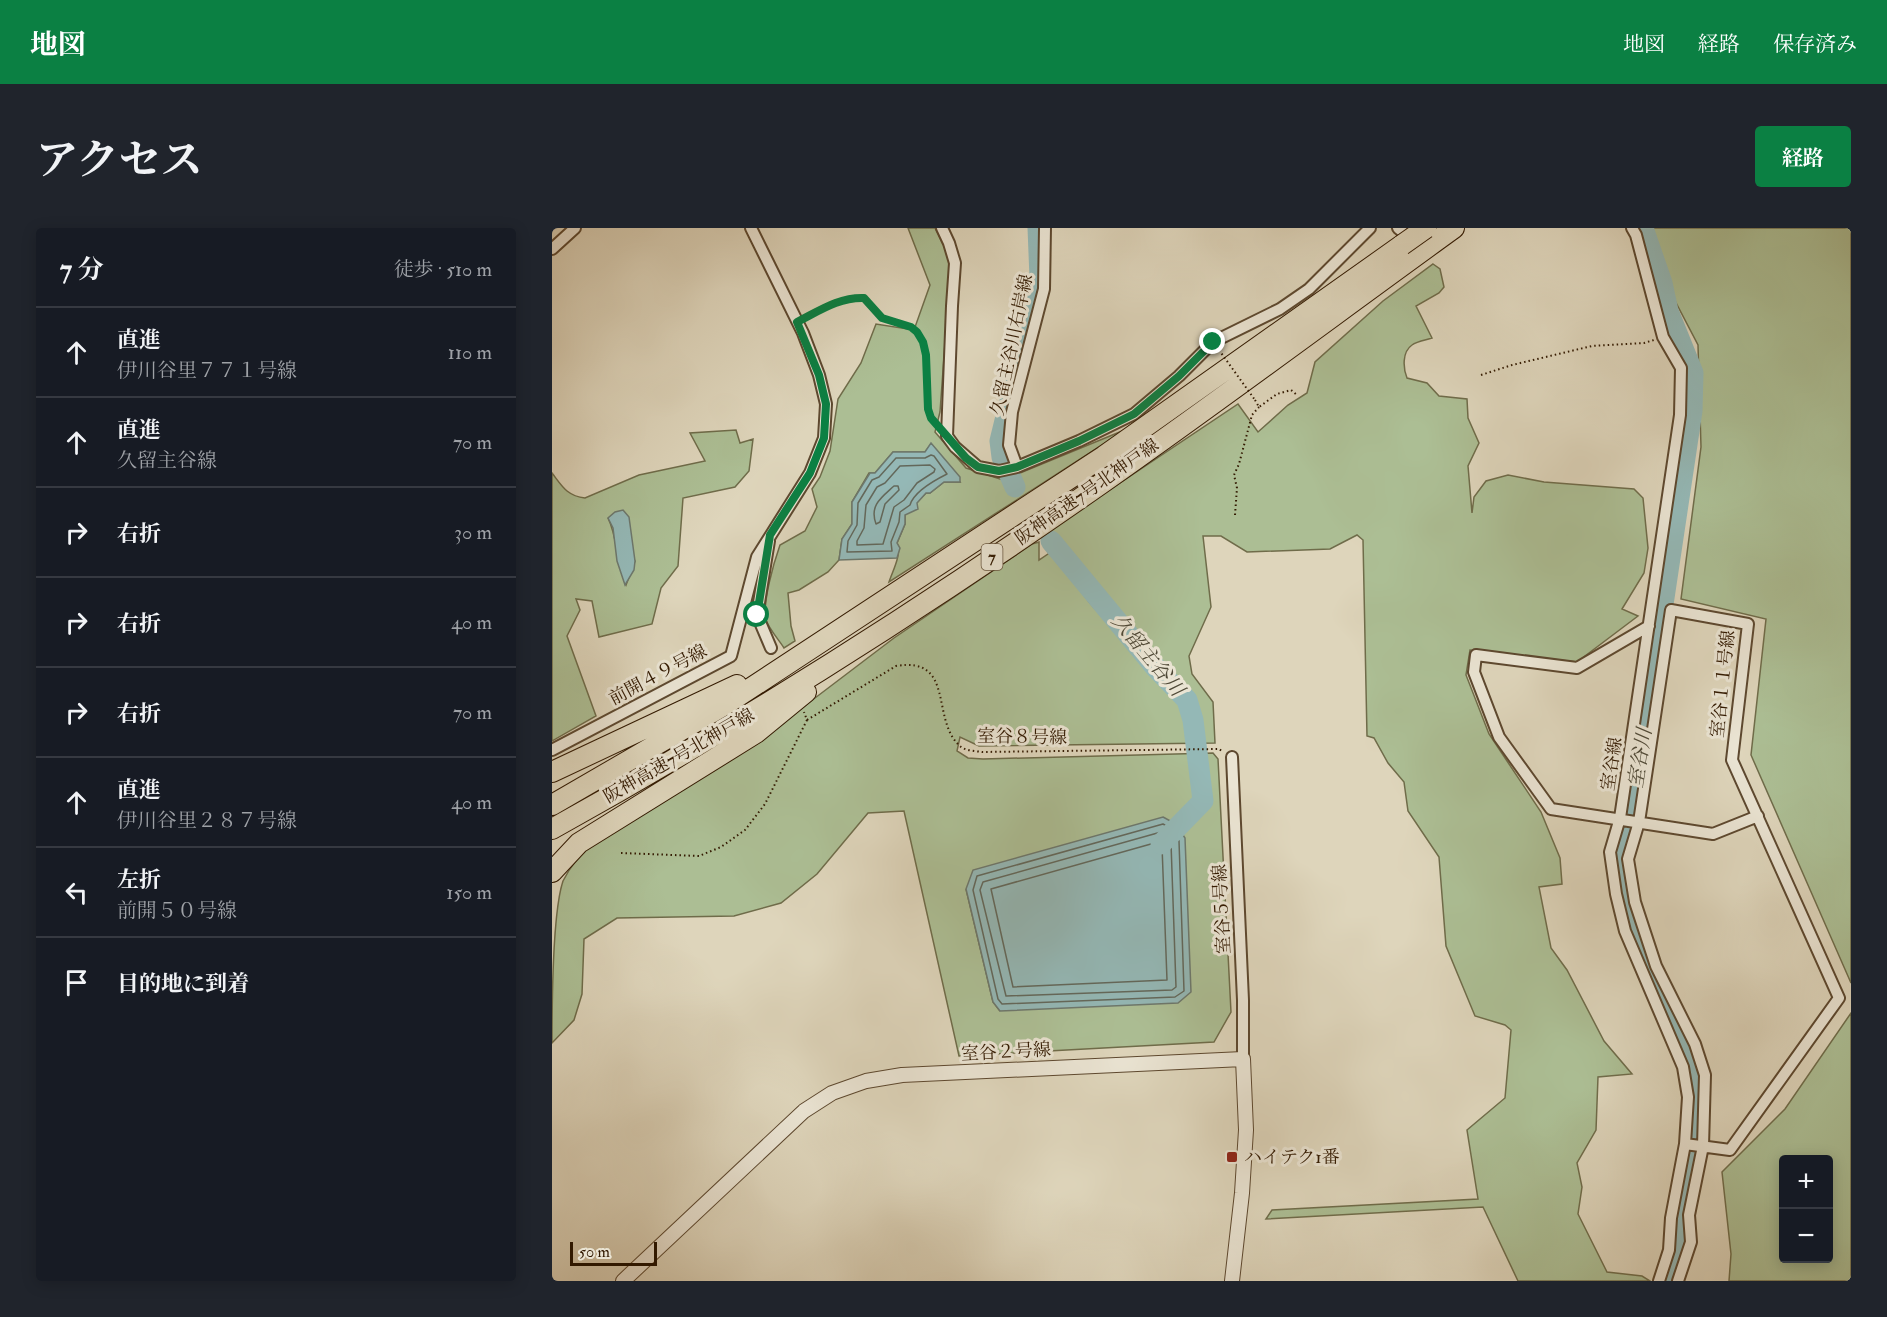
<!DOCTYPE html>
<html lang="ja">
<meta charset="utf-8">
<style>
:root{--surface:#171b24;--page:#20242c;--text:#f1f3f6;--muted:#9ea1a6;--line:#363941;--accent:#0b8043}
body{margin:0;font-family:"IM FELL Double Pica","Noto Serif JP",serif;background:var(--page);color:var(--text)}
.controls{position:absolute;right:18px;bottom:18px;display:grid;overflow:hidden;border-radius:6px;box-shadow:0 3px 15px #0003}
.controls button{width:54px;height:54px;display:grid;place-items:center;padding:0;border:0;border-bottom:2px solid var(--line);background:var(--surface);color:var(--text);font:30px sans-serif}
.scale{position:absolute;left:18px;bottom:15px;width:87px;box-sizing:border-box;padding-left:6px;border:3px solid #321900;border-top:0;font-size:16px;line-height:21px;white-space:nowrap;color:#321900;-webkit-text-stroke:4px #eae4d3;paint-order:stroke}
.stop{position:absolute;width:18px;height:18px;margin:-14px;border:4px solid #0b8043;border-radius:50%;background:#fff}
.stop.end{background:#0b8043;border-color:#fff;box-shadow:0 2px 6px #0008}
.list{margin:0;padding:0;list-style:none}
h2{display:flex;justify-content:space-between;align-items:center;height:78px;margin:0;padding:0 24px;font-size:26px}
h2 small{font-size:20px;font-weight:400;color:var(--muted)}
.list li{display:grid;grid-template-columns:39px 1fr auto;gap:18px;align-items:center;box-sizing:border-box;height:90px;padding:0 24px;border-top:2px solid var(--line)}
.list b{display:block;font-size:22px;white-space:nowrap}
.list p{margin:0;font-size:20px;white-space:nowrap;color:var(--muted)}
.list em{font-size:20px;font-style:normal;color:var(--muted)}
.icon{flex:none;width:33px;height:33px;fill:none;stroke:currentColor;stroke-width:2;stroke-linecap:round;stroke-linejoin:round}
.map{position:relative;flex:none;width:1299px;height:1053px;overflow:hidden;border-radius:6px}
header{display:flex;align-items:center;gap:36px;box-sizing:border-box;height:84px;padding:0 30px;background:var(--accent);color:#fff}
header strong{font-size:28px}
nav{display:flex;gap:33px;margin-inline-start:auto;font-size:21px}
.intro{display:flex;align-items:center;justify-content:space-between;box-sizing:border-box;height:144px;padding:0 36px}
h1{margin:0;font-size:42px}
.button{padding:15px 27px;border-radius:6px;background:var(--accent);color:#fff;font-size:21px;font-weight:700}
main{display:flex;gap:36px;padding:0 36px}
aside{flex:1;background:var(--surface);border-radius:6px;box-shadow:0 3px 15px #0003}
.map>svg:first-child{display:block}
</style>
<header>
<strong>地図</strong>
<nav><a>地図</a><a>経路</a><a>保存済み</a></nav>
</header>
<div class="intro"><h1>アクセス</h1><a class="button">経路</a></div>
<main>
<aside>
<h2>7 分<small>徒歩 · 510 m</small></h2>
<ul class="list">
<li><svg class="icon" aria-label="ahead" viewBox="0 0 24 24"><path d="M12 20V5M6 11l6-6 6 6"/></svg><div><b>直進</b><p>伊川谷里７７１号線</p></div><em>110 m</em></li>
<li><svg class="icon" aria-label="ahead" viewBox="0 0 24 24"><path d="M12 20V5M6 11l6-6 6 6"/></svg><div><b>直進</b><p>久留主谷線</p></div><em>70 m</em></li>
<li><svg class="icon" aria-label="right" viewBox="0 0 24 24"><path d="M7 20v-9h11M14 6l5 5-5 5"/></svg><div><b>右折</b></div><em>30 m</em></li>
<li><svg class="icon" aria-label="right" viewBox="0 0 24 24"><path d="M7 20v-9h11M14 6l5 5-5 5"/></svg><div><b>右折</b></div><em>40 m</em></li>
<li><svg class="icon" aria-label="right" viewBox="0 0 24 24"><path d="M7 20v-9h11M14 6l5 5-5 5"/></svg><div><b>右折</b></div><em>70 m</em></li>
<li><svg class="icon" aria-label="ahead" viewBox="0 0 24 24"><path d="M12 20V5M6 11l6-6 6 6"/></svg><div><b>直進</b><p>伊川谷里２８７号線</p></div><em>40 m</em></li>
<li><svg class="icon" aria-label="left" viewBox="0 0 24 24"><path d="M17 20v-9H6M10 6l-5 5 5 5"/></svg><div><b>左折</b><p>前開５０号線</p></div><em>150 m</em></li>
<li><svg class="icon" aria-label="arrive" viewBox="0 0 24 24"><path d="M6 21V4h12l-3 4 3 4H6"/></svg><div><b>目的地に到着</b></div></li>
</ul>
</aside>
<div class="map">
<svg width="1299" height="1053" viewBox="0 0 1299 1053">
<rect width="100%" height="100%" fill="#ded5bb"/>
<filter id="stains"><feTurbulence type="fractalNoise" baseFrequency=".00333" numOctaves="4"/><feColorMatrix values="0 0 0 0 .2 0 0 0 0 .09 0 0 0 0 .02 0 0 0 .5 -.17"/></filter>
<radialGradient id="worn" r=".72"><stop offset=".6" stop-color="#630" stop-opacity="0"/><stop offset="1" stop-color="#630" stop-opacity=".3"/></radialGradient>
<!-- green -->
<path fill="#acbe94" stroke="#6f6c4a" stroke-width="1.5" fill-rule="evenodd" d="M356,0H383L399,32L388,184L383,204L414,240L451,252L575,201L337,354C341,342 350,326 345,315L353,296V287L374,265H378L392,254H408L379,216L373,224H341L323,245H317L300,274V296L290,311L287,332L276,344L247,362L236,365L239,398L243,413L232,420C227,412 217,401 214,392C210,375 222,334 228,317L253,303L265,279L260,261L268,249L278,223L286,171L309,135L324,96L362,102L378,57Z
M1085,0H1299V755L1199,527L1214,391L1129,371L1149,219L1146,117Z
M881,36L888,41L892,59L887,65L864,78L880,110C874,112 865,113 860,117C850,124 851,140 855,150L875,155L887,168L915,171L916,190L927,215L916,238L920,285L922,269L934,253L956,247L992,254L1082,261L1091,270L1096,320L1092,345L1070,381L1086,388L1025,434L918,422L914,447L937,506L989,584L1008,630L1010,656L987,659L999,720L1015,742L1052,813L1080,846L1046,849L1044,902L1025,935L1030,959L1026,986L1055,1044L1090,1048L1098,1053H966L931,979L714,991L720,982L926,971L915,902L953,870L959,802L953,797L923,788L894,718L887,629L856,583L852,554L836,535L822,510L815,508L811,312L805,307L778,321L695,324L669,308H651L659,379L637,428L640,446L661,474L663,515L427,518L408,509L405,523L416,530L431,531L661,525L666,531L679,784L662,814L407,828L352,583L316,585L265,646L229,675L182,688L65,690L32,711L30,766L22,792L0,815C0,776 0,686 11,653C19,637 29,626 42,613L213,508L342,410L480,316L487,314V332L499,324L538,375L628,476L633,483L635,495H648L640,470L496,303L686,176L706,204L736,177L755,165L763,134L831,73ZM414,661L448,783L441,774Z
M184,202L188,215L201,211L197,243L183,259L131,270L126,338L109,360L100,396L47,409L40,373L24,371L28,382L15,408L44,488L0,513V245C10,258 15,268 33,270L87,247L153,233L138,205ZM56,290L83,333L74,357C64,335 66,310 56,290Z
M1299,785V1053H1177L1179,1026L1170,944L1233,881ZM1232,932H1276V1030H1232Z"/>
<!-- water -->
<path fill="#94b8b6" stroke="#6d786d" stroke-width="1.5" d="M379,215L408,249V254H392L378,265H374L365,275L366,281L353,287V296L345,315L348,320L345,330L287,332L290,311L300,296V274L318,245H323L341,224H373Z
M71,282L77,289L83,333L82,342L73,357L65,333L61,300L56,290L63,284Z
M611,589L624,596L633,610L639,764L626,775L448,783L441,774L414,661L421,642Z"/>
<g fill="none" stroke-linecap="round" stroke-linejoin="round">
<!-- shore -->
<path stroke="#63685b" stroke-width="1.5" d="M379,227L382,228L395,246C383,252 362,263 358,277L348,284L347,294L339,314L340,323L295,324L296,313L305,297L306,275L320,252L327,249L344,230H373Z
M378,237L383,241L382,244L365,255L352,272L342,279L331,316L305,317V313L312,300L314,277L325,259L333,255L348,238Z
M342,258H346L347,262L333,276L328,294L324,296C317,277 330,269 342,258Z
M611,596L620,601L627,613L632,763L623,769L450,776L446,771L421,662L425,648Z
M609,604L614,606L619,615L624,759L620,762L454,768L428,662L431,654Z
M606,614L610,618L615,752L461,759L439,661Z"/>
<!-- river -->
<path stroke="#94b8b6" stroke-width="21" d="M1091,0L1110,55L1116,83L1141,145L1140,183L1085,550L1069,628L1076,677L1090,728L1107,768L1140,831L1145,859L1142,928L1129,988L1124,1030L1116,1053
M463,259L450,229L448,213L488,50L486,0
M499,313L604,440L635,472L641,492L651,573L609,616"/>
<!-- minor casing -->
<g stroke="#5d482f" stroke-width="14">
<path id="minor" d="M390,0L397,15L403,35L400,78L395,208L403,219L426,239L447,243L465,239L527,213L582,186L627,148L661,114L728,81L757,61L818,0
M846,0L862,13
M1080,0L1084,7L1111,109L1129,140L1128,187L1068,590L1058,624L1064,666L1073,703L1131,839L1136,869L1133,916L1119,990L1117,1022L1107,1053
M0,21L23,0
M465,239L457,217L460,184L492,61L493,0
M217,313L205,387L219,420
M1097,398L1025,440L924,427L922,444L947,509L999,581L1161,606L1206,588
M0,522L179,428L205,329L258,245L272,210L274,176L267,147L251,105L199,0
M680,529L691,772V831
M1126,1053L1139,1014L1137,987L1151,918L1153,847L1143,816L1104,738L1083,674L1076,631L1087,594L1119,382L1196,396L1180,532L1287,770L1178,922L1133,916"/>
</g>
<!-- tertiary casing -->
<g stroke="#5d482f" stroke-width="16">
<path id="tertiary" d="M71,1053L252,883L280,865L314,853L350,847L691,831L694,902L690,965L680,1053"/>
</g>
<!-- motorway casing -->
<g stroke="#321900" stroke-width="22">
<path id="motorway" d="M0,544L185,457
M0,577L176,475L552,228L850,17
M0,601C191,495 375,378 553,253C671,170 786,84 902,0
M0,644L27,615L204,505L254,464"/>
</g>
<!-- path -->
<path stroke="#321900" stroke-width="2" stroke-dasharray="1.5 3" stroke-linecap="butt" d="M254,90C273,80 290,69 312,70C319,76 323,86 331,90C342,96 357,95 365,105C386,130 363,171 383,194
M929,147L960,137L1040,118L1092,115L1102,112
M703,172L707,179L725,166L739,162L745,167
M683,287L685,260L682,247L687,236L700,187L707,179
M255,492L344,438C404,428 378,492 408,518C413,523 424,523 430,524L667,521L671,524
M69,625L147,628L169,619L193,602L213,576L255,492L252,484"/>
<!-- minor -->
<use href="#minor" stroke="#eae4d3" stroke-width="10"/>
<!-- tertiary -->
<use href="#tertiary" stroke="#eae4d3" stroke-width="14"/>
<!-- motorway -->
<use href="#motorway" stroke="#ded5bb" stroke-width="20"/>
<!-- motorway-bridge casing -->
<g stroke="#321900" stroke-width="22" stroke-linecap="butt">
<path id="motorway-bridge" d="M850,17L874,0"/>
</g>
<!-- path-bridge -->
<path stroke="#321900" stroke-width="2" stroke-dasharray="1.5 3" stroke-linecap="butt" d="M667,122L703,172"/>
<!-- motorway-bridge -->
<use href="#motorway-bridge" stroke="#ded5bb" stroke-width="20"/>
</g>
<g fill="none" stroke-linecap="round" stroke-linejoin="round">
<!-- route -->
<path stroke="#0b8043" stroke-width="8" d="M205,387L218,307L258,245L272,210L274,176L267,147L245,94C267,83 287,69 312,70L330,90L359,99L365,104L371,114L374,127L376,181L379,190L414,230L426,239L447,243L465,239L527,213L582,186L627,148L661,114"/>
</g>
<!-- markers -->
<rect fill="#8f2418" stroke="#eae4d3" stroke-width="2" x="674" y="923" width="12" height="12" rx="3"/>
<g text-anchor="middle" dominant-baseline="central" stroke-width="6" stroke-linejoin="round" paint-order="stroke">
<!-- shield labels -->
<rect fill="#eae4d3" stroke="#69563f" stroke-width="1.5" x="429.5" y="316" width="21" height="26" rx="4.5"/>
<g font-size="16" font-weight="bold" fill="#321900">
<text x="440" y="329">7</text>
</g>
<!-- street labels -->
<g font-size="18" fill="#321900" stroke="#eae4d3">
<text transform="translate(460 117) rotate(-78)">久留主谷川右岸線</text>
<text transform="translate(535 264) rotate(-35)">阪神高速7号北神戸線</text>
<text transform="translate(106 447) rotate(-28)">前開４９号線</text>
<text transform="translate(1171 456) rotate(-84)">室谷１１号線</text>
<text transform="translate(470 509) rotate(1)">室谷８号線</text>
<text transform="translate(127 528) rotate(-30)">阪神高速7号北神戸線</text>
<text transform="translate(1060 536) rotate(-81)">室谷線</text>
<text transform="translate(670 681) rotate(-93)">室谷５号線</text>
<text transform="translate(454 824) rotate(-3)">室谷２号線</text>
</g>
<!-- poi labels -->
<g font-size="18" fill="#321900" stroke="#eae4d3" text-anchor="start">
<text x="692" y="929">ハイテク1番</text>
</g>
<!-- water labels -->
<g font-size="20" font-style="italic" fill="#4f4937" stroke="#eae4d3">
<text transform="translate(596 427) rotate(50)">久留主谷川</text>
<text transform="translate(1088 530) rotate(-81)">室谷川</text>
</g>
</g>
<rect width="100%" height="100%" filter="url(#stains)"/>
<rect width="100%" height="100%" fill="url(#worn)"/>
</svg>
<div class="controls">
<button>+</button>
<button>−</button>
</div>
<div class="scale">50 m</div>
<div class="stop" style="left:205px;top:387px"></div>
<div class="stop end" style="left:661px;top:114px"></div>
</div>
</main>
